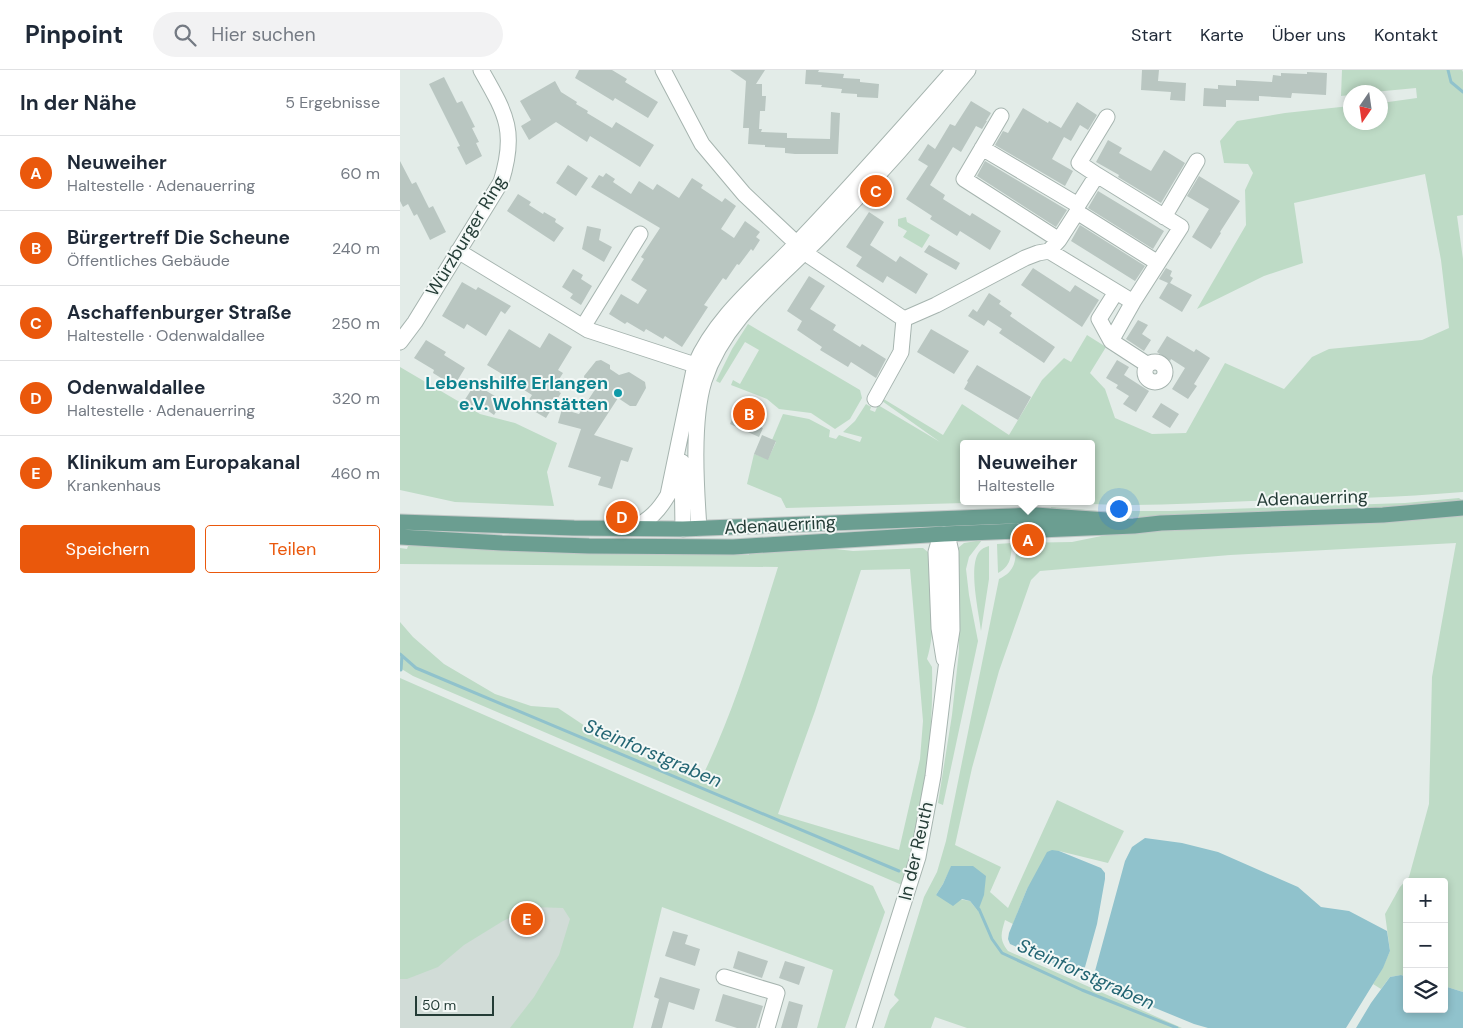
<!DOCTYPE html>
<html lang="de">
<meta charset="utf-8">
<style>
:root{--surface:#fff;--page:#f2f2f3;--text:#1f2937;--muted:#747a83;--line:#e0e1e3;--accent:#ea580c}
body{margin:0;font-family:"DM Sans",sans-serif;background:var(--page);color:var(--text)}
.controls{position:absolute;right:15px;bottom:15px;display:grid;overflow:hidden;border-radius:5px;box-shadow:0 2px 8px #0003}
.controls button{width:45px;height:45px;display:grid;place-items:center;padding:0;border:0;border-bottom:1px solid var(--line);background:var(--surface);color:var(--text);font:25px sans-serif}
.compass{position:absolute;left:943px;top:15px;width:45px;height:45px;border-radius:50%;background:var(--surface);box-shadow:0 2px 8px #0003;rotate:193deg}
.scale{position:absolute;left:15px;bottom:12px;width:79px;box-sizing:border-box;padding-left:5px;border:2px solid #243c36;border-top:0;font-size:14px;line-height:18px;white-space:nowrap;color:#243c36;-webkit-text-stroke:4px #f3f8f6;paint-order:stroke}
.you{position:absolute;left:718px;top:438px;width:18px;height:18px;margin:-12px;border:4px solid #fff;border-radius:50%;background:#1a73e8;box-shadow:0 0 0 8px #1a73e833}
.badge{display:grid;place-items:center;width:32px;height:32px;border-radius:50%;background:var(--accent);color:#fff;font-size:16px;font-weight:700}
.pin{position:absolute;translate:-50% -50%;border:2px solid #fff;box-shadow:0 1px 5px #0006}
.popup{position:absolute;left:560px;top:370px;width:135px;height:65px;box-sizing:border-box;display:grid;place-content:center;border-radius:5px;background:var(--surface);filter:drop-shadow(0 1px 4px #0005);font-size:16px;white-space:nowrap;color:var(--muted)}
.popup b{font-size:19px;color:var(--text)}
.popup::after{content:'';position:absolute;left:50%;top:100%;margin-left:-10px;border:10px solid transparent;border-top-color:var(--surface)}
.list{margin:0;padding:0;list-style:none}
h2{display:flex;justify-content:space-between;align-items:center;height:65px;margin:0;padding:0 20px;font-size:21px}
h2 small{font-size:16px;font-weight:400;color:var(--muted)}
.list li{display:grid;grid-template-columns:32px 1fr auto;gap:15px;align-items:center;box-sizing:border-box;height:75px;padding:0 20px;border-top:1px solid var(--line)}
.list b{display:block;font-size:19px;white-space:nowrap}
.list p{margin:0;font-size:16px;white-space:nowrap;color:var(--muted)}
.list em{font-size:16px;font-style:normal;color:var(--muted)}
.actions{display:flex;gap:10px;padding:15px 20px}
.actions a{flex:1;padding:11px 0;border:1px solid var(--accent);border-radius:5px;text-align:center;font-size:18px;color:var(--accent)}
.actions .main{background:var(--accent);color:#fff}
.icon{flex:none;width:28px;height:28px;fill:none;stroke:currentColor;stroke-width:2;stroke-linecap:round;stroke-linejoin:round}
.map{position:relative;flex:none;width:1063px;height:958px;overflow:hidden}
header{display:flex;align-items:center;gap:30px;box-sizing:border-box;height:70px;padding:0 25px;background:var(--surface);border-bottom:1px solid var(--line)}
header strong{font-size:24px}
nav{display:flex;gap:28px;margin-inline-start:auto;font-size:18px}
.search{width:350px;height:45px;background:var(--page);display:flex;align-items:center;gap:12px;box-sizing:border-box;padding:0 18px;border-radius:28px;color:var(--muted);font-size:19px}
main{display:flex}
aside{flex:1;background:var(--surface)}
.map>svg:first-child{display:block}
</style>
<header>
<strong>Pinpoint</strong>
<div class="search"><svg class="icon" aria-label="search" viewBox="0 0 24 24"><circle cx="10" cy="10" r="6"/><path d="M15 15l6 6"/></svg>Hier suchen</div>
<nav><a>Start</a><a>Karte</a><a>Über uns</a><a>Kontakt</a></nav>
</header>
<main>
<aside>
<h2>In der Nähe<small>5 Ergebnisse</small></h2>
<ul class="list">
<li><span class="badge">A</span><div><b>Neuweiher</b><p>Haltestelle · Adenauerring</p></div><em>60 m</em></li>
<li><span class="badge">B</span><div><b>Bürgertreff Die Scheune</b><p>Öffentliches Gebäude</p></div><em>240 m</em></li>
<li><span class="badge">C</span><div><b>Aschaffenburger Straße</b><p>Haltestelle · Odenwaldallee</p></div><em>250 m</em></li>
<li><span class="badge">D</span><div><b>Odenwaldallee</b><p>Haltestelle · Adenauerring</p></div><em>320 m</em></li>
<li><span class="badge">E</span><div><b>Klinikum am Europakanal</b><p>Krankenhaus</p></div><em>460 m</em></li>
</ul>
<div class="actions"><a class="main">Speichern</a><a>Teilen</a></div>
</aside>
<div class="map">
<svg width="1063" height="958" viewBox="0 0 1063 958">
<rect width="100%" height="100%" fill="#e3ece8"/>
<!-- built -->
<path fill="#d1dcd7" d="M0,629L281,740L228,958H0Z"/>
<!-- green -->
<path fill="#bedbc6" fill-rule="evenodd" d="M942,0H1062L1063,2V145L1057,146L1063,189V422C993,428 922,429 851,431C784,434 717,438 651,431H692V374H564V431H639L386,438L381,428L347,414L354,384L368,389L376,372L372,370L383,344L409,349L430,360L429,367L436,369L439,365L460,372L462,367L443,362L455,351L466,334L471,337L470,340L475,342L478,335L540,372L482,331V328L543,365L562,334L609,365L642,310L664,288L671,292L687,265L706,277L690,303L705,319L715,348L752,364L786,363L825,293L884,319L912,287L929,279L1022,270L1049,258L1041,190L1025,104L894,133L903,193L864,206L797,239L846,155L845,120L853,103L848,94L824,93L820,71L837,51L885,43L950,36L951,52H981V33L1017,28L1016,18L974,22H951L950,25L941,26Z
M506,147L507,152L530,165L522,178L503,167L507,161L498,156V149Z
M348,254L460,320L462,328L450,349L435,359L411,343L379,339L367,329L331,315L333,310L340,314L359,280L345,272L320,313L316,311L332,279Z
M0,297L80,344L115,353L157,373L147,402L154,436L55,432L0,420Z
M1059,428L1063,431L1020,437L742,448L710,447L651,440V437L699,441H770L1005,433Z
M1063,444V922L1044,916V812H1007V907L1001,905L990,907L981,919L973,914L982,899L990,881L985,844L1000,817L1009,807L1029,734L1032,607L1056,473L830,485L640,501L631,510L599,601L572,698L555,775L601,797L590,822L608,838L657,730L724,761L708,793L659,781L627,819L613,854L605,850C601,864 599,869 608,881L782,958H567L535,947L531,958H484L490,940L499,930L494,925L524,827L537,802L546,771L599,509C616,501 616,490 616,473L672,472L721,462ZM551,797L578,841L570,831L536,825L543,814Z
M582,470L569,487L566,499L569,525L578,571L543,735L538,733L552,645L559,581L558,508L555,489L558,478L564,473Z
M9,473L349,485V482L427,478L453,481L519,478H523L529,483C532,518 537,556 527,589L532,597C534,675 522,740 502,815L13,606L0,598V552L13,567L44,594L95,624L131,636L158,638L212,674L300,711C334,643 355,570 378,497L0,494V478L7,479ZM510,499L523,651L520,689L499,780L378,744L415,641L461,500Z
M612,473C611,487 611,496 598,503L597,474Z
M589,476V509L581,561C579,543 568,497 579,482C581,479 585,477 589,476Z
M0,608L473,816L485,842L445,958H417L433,900L262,837L233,958H110L134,927L159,885L170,849L163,838L133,837L103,851L64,875L38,897L7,909H0Z"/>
<!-- water -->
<path fill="#90c2cc" d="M745,768L782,773L818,782L898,817L921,837L949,841L987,861L990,881L983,898L946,958H808L794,954L692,912L725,791L732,777Z
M652,780L659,781L701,798L705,803V809L697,854L685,897L681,902L675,903L610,874L608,869L609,863L627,819L647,782Z
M551,796H573L586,806L584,825L578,841L570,831L562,829L553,836L536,825L543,814Z
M1001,905L1007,907V939H1044V916L1063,922V958H956L971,933L990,907Z"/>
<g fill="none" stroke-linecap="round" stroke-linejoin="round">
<!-- stream -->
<path stroke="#90c2cc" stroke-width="3" d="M1048,0L1051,12L1063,22
M0,584L16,598L499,801
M1,600L2,586
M579,839L592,869L602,883L682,920L777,958"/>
</g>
<!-- building -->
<path fill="#b9c6c1" d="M179,0H212L227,9L225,12L258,32L248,48L215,28L213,31L175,8Z
M330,0H365L356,14H362V26H366L365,41H360L359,59H362L361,62L387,63V68L430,69L431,42L440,43L438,84H395L385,83V78L365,77V75L348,74L349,58H343L346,11Z
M406,0H419L418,2L444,4L443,8L460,9V12L479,14L478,28L457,27V24L441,23L442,19L421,17L422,15L405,14Z
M742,0H759L758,11L786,13L785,31L770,30L771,22L741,20Z
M907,2L927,3L926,25L892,23L891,28L859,26V31L826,30V37L803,36L804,18L818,19V15L836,16V10L872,12L873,5L881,6V3L907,4Z
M44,7L57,33L62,31L75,57L72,58L79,72L76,73L82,86L66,95L57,77L60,76L29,14Z
M155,11L161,22L177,32L176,34L188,41L187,43L212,58L216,52L254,75L240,97L190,66L187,72L156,52L129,70L121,56L131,50L120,31Z
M571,31L591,43L586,51H587L582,59L576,56L561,82L553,77L530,115L545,125L543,129L570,146L572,143L601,161L590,180L560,161L557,166L530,149L532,146L506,129L528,96L518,90L528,74L535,79L550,54L555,56Z
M677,32L697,45L688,60L680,55L671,71L664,67L652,89L673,101L665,116L595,75L603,61L608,63L623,38L648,53L649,51L661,58Z
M708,70L722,78L719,83L751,101L764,80L785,93L761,133L718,107L719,105L696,92Z
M0,91L12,114L16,112L29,138L33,136L46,162L30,170L17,144L14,146L8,134L3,137L0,131Z
M585,91L667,140L656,157L577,106Z
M168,95L188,108L176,126L156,113Z
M206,103L215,109L213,112L231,124L239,111L253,120L257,114L279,128L292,108L303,115L301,118L322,132L325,128L336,136L321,159L334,168L345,151L360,162L356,167L360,170L353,181L351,179L339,195L337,194L326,210L323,208L304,235L308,237L282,277L265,266L263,269L246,259L244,262L227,252L225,254L209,244L221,224L238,234L247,220L231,210L244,189L241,187L260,158L191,117L199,105L203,107Z
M799,106L840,131L820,162L821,163L811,179L792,167L809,139L787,126Z
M698,121L764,161L753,179L688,138Z
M118,124L131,132L129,135L143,144L144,142L156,149L155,152L164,158L154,172L107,141Z
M469,142L484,152L470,175L496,192L500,186L528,204L516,224L487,206L483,213L456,196L462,187L446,177Z
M680,155L745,196L735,211L671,171Z
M187,156L201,159L199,170L212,177L204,192L182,179Z
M529,175L560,193L556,200L524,182Z
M633,198L670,222L675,215L699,230L682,257L621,215Z
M766,198L772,201L770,206L773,208L770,213L792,225L782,242L759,228L768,213L759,209Z
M173,199L183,205L181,209L192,216L181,235L170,228L173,224L162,217Z
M409,206L425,216L410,239L436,255L433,260L460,277L462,274L486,289L476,308L451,292L448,297L420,280L422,277L397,260L402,251L387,241Z
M62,212L76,220L78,217L111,236L105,244L101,241L86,266L67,254L64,259L42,246Z
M589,223L601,231L599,234L612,243L610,246L655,277L644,293L599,263L602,259L588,250L584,256L568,246L573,239L577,242Z
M738,250L748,255L742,264L751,270L744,281L726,269Z
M109,259L140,278L149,263L172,277L158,300L163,303L156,314L162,317L159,322L161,323L146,348L125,336L132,325L113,313L114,311L87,295Z
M531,259L569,281L554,304L517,282Z
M767,266L794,282L796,279L810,288L794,314L797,316L788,329L772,319L785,298L771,289L770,291L757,282Z
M26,270L46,282L44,285L65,298L54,316L33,303L34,300L14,288Z
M201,290L210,295V299L219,305L229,302L245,312L246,318L236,336H230L218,328L194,365L233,378L228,392L221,390L212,419L198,415L201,407L168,397L181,359L158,353L162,339L179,344L196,318L185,311L184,306L196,291Z
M717,290L729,297L724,305L749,321L736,342L723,334L729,326L716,318L718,315L706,308Z
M577,295L631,327L618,350L564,319L568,312L567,311Z
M75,314L103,331L94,345L87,340L85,342L79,338L77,340L64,331Z
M761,333L779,344L770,358L752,347Z
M339,335L356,343L351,353L363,358L359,367L330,354Z
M362,365L376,371L368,390L354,384Z
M273,861L288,865L285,874L300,879L295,896L265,886Z
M338,881L368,891L362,908L333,898Z
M385,891L405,897L399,915L379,908Z
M260,907L300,919L294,940L269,932L262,958H251L259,929L254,927Z
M323,924L363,936L356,958H337L315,951Z
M389,931L403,935L397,958H381Z"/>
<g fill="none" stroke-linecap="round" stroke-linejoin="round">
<!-- minor casing -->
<g stroke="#a6b4af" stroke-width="17">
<path id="minor" d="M263,0L302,74L344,124L411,187L504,249
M601,46L564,109L659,170
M582,78L678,135
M697,105L679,93L707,47
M677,142L758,193
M764,147L797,91
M58,181L188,260L295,295
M649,181L659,170L677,142L678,135L697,105L781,157L733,232
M504,249L536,235L625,188L638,183L649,181L733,232L711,271L699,249L716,222
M183,257L240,164
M711,271L748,295
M0,272L15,252L101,112C117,61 106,44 81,0
M745 302a10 10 0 1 1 20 0a10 10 0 1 1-20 0Z
M475,329L501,282L504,249
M282,392L283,459
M233,458C250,450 259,440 268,425L295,295C316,246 360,212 396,174C450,118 502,59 554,0
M299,458C296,416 292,350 304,311C324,249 379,209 422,165C473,112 522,57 568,0
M544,589L539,558L536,482L538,475L544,464
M324,907L377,923L367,958
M464,958L518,787L533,706L546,598L552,560L551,482L549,473L544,464"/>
</g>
<!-- major casing -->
<g stroke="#c2c8c7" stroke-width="17">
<path id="major" d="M0,452L174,458L283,459L635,445L707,450
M0,467L102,473L189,476L333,477L544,464L734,456L761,453L983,445L1063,438"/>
</g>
<!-- minor -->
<use href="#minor" stroke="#fff" stroke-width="15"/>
<!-- major -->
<use href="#major" stroke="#6b9e91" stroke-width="15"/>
</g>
<!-- markers -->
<circle fill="#0f9aa8" stroke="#f3f8f6" stroke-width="2" cx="218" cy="323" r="5"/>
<g text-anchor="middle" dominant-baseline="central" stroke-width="4" stroke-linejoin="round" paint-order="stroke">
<!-- street labels -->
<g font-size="18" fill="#243c36" stroke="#f3f8f6">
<text transform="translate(66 166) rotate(-59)">Würzburger Ring</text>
<text transform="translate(912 428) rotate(-2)">Adenauerring</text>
<text transform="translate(380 455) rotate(-3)">Adenauerring</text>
<text transform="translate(516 781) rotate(-77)">In der Reuth</text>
</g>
<!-- culture labels -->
<g font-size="18" font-weight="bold" fill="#0d838f" stroke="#f3f8f6" text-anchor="end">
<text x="208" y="313">Lebenshilfe Erlangen<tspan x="208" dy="21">e.V. Wohnstätten</tspan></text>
</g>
<!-- water labels -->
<g font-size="19" font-style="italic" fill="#236573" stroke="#f3f8f6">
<text transform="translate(253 683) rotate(23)">Steinforstgraben</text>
<text transform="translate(686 904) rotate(24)">Steinforstgraben</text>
</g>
</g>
</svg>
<div class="controls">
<button>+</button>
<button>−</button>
<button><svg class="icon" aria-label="layers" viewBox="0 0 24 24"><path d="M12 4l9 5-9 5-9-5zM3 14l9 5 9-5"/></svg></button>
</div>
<svg class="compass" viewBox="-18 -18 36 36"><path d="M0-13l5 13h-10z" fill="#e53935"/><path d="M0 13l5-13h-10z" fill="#747a83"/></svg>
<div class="scale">50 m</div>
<div class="you"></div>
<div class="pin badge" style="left:628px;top:470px">A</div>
<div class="popup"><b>Neuweiher</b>Haltestelle</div>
<div class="pin badge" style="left:349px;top:344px">B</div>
<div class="pin badge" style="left:476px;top:121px">C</div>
<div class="pin badge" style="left:222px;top:447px">D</div>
<div class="pin badge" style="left:127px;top:849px">E</div>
</div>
</main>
